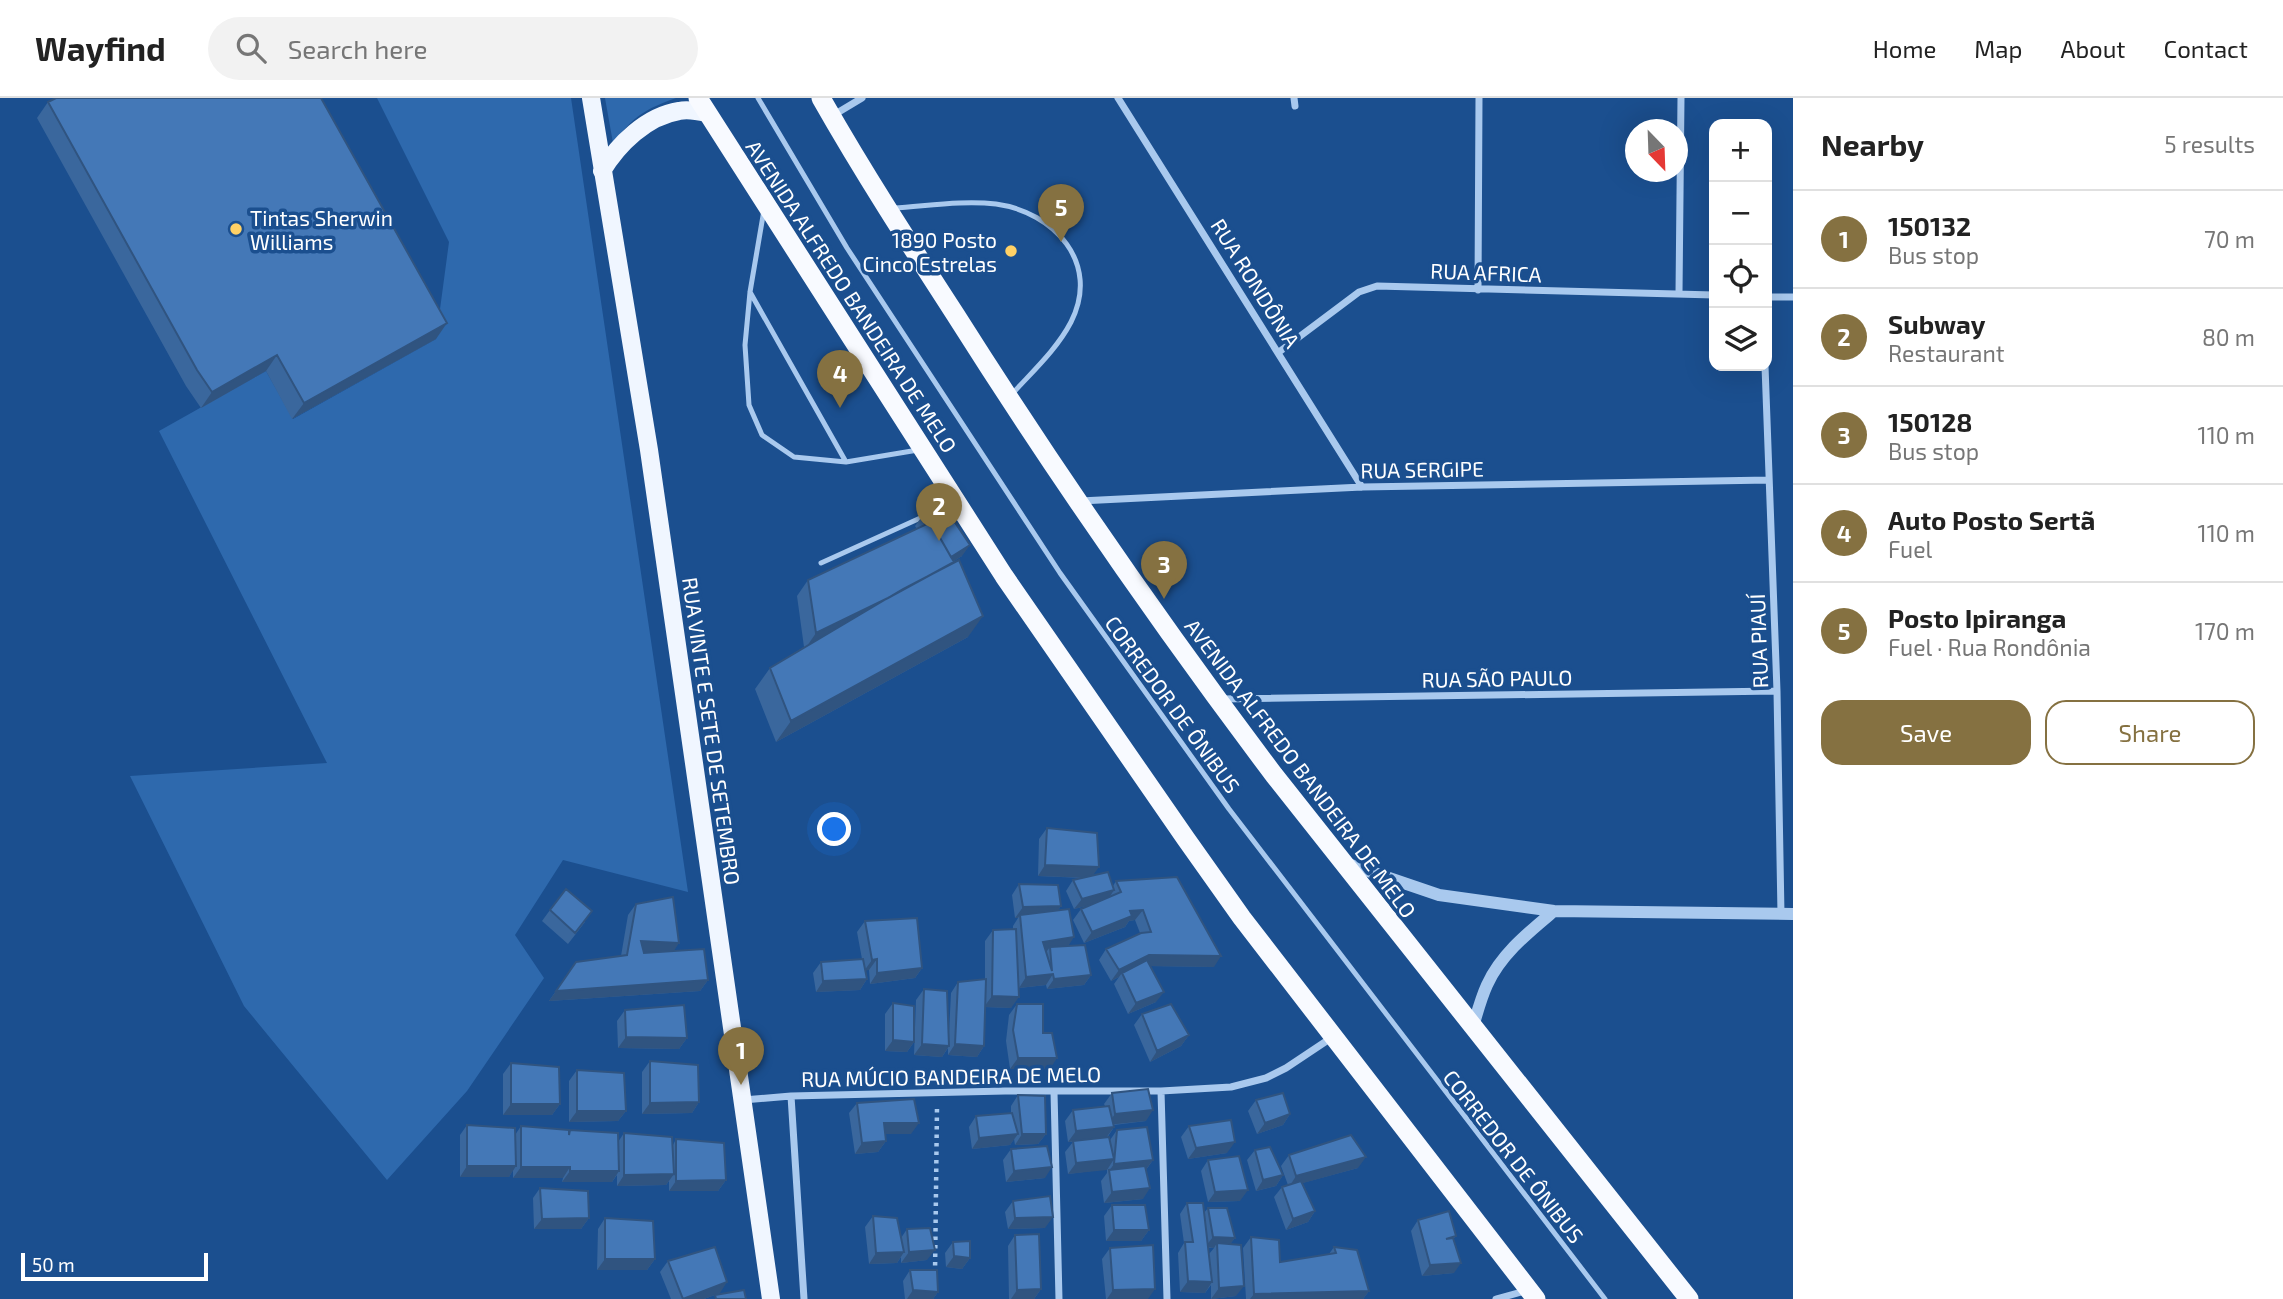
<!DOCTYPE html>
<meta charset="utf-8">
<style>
:root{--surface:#fff;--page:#f2f2f2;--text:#222;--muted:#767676;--line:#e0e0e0;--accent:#857141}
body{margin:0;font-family:"Exo 2",sans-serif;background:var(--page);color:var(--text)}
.controls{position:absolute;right:21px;top:21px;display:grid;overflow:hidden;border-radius:14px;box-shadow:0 7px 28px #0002}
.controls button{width:63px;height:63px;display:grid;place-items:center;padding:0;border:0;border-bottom:2px solid var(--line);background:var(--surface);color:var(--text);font:35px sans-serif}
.compass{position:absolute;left:1625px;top:21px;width:63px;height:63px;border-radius:50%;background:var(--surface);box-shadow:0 7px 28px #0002;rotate:157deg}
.scale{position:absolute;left:21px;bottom:18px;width:187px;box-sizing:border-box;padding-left:7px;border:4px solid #fff;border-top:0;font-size:19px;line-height:24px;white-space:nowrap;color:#fff;-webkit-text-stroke:5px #1b4f8f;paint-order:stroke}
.you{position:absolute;left:835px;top:732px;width:24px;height:24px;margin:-18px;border:5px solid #fff;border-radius:50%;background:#1a73e8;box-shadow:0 0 0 10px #1a73e833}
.badge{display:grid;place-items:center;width:46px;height:46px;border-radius:50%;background:var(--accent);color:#fff;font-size:23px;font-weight:700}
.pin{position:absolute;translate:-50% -58px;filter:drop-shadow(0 2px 4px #0008)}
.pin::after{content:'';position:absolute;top:37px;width:24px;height:21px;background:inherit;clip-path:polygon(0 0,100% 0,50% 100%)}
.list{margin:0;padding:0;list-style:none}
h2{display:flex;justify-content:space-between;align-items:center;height:91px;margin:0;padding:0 28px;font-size:30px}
h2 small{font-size:23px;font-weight:400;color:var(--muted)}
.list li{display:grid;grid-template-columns:46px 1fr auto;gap:21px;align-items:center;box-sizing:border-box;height:98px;padding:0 28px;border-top:2px solid var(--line)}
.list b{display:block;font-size:26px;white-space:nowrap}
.list p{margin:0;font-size:23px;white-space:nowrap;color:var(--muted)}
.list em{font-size:23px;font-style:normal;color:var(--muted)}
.actions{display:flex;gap:14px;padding:21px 28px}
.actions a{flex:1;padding:16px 0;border:2px solid var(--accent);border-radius:21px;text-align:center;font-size:24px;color:var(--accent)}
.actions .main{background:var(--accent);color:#fff}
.icon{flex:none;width:38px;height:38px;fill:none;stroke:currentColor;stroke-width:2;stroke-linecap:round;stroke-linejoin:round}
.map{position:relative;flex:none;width:1793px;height:1201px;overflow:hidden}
header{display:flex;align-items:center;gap:42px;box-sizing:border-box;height:98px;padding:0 35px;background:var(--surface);border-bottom:2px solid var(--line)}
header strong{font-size:33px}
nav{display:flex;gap:38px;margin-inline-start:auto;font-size:24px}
.search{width:490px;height:63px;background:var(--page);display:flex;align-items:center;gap:18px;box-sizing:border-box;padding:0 24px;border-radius:38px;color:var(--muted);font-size:26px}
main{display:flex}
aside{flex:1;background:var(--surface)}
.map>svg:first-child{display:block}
</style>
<header>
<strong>Wayfind</strong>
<div class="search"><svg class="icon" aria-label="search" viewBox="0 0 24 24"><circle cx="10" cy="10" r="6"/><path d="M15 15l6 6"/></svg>Search here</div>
<nav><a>Home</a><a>Map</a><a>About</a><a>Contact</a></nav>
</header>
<main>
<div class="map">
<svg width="1793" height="1201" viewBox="0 0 1793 1201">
<rect width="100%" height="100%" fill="#1b4f8f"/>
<!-- green -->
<path fill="#2e69ad" d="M377,0H571L688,794L563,762L515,837L544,880L467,993L387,1082L244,908L130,678L327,665L159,333L266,273L293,321L436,241L449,144Z
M605,0H676C645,11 634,18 613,45Z"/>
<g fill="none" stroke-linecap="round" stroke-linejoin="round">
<!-- path -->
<path stroke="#a9c9ee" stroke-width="4.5" stroke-dasharray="3.5 5" stroke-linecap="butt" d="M935,1176L937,1009"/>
<!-- service -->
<path stroke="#a9c9ee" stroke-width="5" d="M758,0L847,150L1060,475L1229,711L1605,1201
M894,110C927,108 963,102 996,106C1054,114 1101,165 1071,224C1057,251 1033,273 1013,295
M764,112L750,194L745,247L749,307L762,337L794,359L846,364L918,352
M750,194L846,364
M821,465L927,417"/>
<!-- minor -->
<path stroke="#a9c9ee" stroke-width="7" d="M1118,0L1362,389
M1294,0L1295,8
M832,18L862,0
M1478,192L1479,0
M1679,195L1681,0
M1767,199H1793
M1279,254L1359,194L1377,188L1714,197
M1765,268L1777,593L1781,816
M1080,403L1362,389L1769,382
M1221,601L1777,593
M1161,993L1167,1201
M1054,994L1059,1201
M791,998L804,1201
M743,1002L791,998L1005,993H1161L1231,989L1266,980L1286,970L1331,940
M1496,1201L1525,1193"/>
<!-- tertiary -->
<path stroke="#a9c9ee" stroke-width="12" d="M1345,765L1439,797L1554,813L1793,816
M1473,929C1477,915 1481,900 1487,887C1501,856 1529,834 1554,813"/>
<!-- primary -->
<path stroke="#f0f6ff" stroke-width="18" d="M591,0L649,352L771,1201
M602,73C618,46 647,18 679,13C688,11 698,13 707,15"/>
<!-- trunk -->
<path stroke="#f8faff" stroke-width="19" d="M698,0L1004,478L1186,741L1242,820L1536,1201
M821,0C863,74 909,145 955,216C1055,374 1161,527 1274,677L1689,1201"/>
</g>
<!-- wall -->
<path fill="#3a679d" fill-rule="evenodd" d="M48,4L436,241L292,321L266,273L201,310L186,288L37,20Z
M923,417L962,458L954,463L968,539L776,644L755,591L770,570L804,549L797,498L808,482L917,431L915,428Z
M1047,730L1093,778L1113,788L1116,783L1214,869L1150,868L1156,904L1128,916L1114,886L1119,879L1111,883L1099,862L1106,851L1140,835L1135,822L1129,823L1125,829L1084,845L1073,822L1081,811L1090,807L1074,811L1066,793L1073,782L1083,780L1038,778L1039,741Z
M1019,786L1061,808L1058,812L1068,848L1091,877L1084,887L1047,891L1046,887L1019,890L1011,910L985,909L984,948L977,959L948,957V950L942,959L914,957L916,902L924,891L949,935L951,895L958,884L985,882V843L993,832L1013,831V828L1018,820H1015L1012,797Z
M636,806L674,853L708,882L700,893L549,903L576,864L621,858L628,817Z
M550,812L585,824L568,846L542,823Z
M865,823L922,870L915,880L870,886L869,872H865L867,881L860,892L816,894L813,875L821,864L862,861L857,834Z
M893,905L914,944L907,954L885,953V916Z
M1017,906L1043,935L1050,971H1010L1006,943L1009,917Z
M625,912L687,940L679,951L618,950L617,923Z
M1142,916L1189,937L1181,948L1150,964L1134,927Z
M650,963L699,1004L692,1015L642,1016V974Z
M511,965L560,1006L552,1017H503V976Z
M577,972L626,1013L618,1023L569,1024V983Z
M1112,995L1146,1023L1114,1027V1029L1107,1040L1110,1042L1117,1032L1153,1062L1146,1072L1143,1101L1104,1105L1101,1083L1107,1075V1071L1068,1076L1065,1054L1073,1044H1068L1065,1023L1073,1012L1105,1008L1104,1006Z
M1018,997L1046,1036L1038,1046L1015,1047L1014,1041L1010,1047L972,1051L969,1029L976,1018L1011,1015V1008Z
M1256,1002L1290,1016L1283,1027L1257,1036L1248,1013Z
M857,1005L911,1036H885L886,1043L878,1054L855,1056L849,1015Z
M467,1027L515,1037L521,1028L569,1034L570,1032L618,1044L624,1035L673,1047L676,1041L726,1082L718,1093H669V1083L666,1087L617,1088V1077L612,1084H562L563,1080H513V1072L509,1079H460V1037Z
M1189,1028L1227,1055L1188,1061L1181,1039Z
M1011,1051L1045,1080L1006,1084L1003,1062Z
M1255,1052L1283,1077L1276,1088L1256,1093L1247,1062Z
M1289,1057L1358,1070L1302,1085L1315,1113L1308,1124L1286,1132L1274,1099L1282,1089L1288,1087L1281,1068Z
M1208,1062L1240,1103L1208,1104L1201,1073Z
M540,1090L589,1120L581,1131H534L533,1100Z
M1013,1103L1045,1130L1008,1131L1005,1114Z
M1187,1105L1204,1115L1208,1110L1235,1140L1230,1146L1236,1198L1211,1201V1187L1205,1195L1180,1194L1178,1155L1184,1145L1180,1116ZM1208,1150H1214L1209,1156Z
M1112,1107L1149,1132L1141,1143H1106L1104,1118Z
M873,1118L901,1140L907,1131L927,1162L901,1165V1159L897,1165L869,1166L865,1129Z
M605,1120L655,1161L647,1172H597L598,1131Z
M1418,1122L1456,1138L1453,1141L1454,1175L1422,1178L1411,1133Z
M1015,1137L1041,1191L1034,1201H1009L1008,1148Z
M1251,1139L1280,1164L1329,1156L1334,1149L1369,1193L1363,1201H1246L1243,1150Z
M953,1144L970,1160L962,1171L946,1169L945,1155Z
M1110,1150L1148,1201H1106L1102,1161Z
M668,1163L720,1195L704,1201H671L660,1174Z
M910,1172L938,1194L933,1201H905L903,1183Z"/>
<!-- shaded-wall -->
<path fill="#305480" d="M447,225L436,241L292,321L304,305Z
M277,257L266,273L201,310L212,294Z
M970,447L962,458L943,470L951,459Z
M956,467L805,551L816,535Z
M983,518L968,539L776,644L791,623Z
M1045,767L1099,769L1091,780L1038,778Z
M1114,792L1107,803L1074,811L1082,801Z
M1061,808L1053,819L1020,817L1018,820H1015L1023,809Z
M1143,812L1135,822L1129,823L1125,829L1084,845L1092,834L1130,813Z
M1074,839L1067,850L1050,849L1047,853L1036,855L1043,844Z
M641,843L679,845L672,856L634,854Z
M1149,857L1221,858L1214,869L1141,868L1122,875L1119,879L1111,883L1119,872Z
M877,861L869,872L864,873L872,862Z
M922,870L915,880L870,886L877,875Z
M1053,876L1046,887L1019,890L1026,879Z
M1091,877L1084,887L1047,891L1054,881Z
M867,881L860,892L816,894L823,883Z
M708,882L700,893L549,903L556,893Z
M1164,894L1156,904L1128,916L1136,905Z
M992,898L1019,899L1011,910L984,909Z
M1189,937L1181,948L1150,964L1157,953Z
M626,939L687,940L679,951L618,950Z
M893,942L914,944L907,954L885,953Z
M922,946L949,948L942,959L914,957Z
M955,946L984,948L977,959L948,957Z
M1018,960H1057L1050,971H1010Z
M699,1004L692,1015L642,1016L650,1005Z
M511,1006H560L552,1017H503Z
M1153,1012L1146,1023L1107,1027L1115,1016Z
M577,1013H626L618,1023L569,1024Z
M1290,1016L1283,1027L1257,1036L1265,1025Z
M884,1025H919L911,1036H876Z
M1114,1029L1106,1040L1068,1044L1076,1033Z
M1018,1036L1010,1047L972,1051L979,1040Z
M1022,1036H1046L1038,1046L1015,1047Z
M886,1043L878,1054L855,1056L862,1045Z
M1235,1044L1227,1055L1188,1061L1196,1050Z
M1366,1059L1358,1070L1289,1089L1296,1078Z
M1114,1061L1107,1072L1068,1076L1076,1065Z
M1153,1062L1145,1073H1109L1114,1066Z
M467,1068H516L509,1079H460Z
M521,1069H570L563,1080H513Z
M1052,1069L1045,1080L1006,1084L1014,1073Z
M570,1073H619L612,1084H562Z
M674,1076L666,1087L617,1088L624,1077Z
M1283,1077L1276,1088L1256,1093L1263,1082Z
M726,1082L718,1093H669L676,1083Z
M1150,1090L1143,1101L1104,1105L1112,1094Z
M1248,1092L1240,1103L1208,1104L1215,1094Z
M1315,1113L1308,1124L1286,1132L1293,1121Z
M1053,1119L1045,1130L1008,1131L1015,1120Z
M589,1120L581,1131H534L542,1121Z
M1114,1132H1149L1141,1143H1106Z
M1213,1139L1235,1140L1227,1150L1217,1145L1214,1150L1205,1149Z
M935,1152L927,1162L901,1165L909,1154Z
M904,1154L897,1165L869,1166L876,1155Z
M954,1158L970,1160L962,1171L946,1169Z
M605,1161H655L647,1172H597Z
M1461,1165L1454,1175L1422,1178L1430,1167Z
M1188,1183L1212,1184L1205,1195L1180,1194Z
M727,1184L720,1195L704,1201H683Z
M1244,1188L1236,1198L1211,1201L1219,1190Z
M1041,1191L1034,1201H1011L1017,1192Z
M1155,1191L1148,1201H1107L1113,1192Z
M913,1192L938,1194L933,1201H907Z
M1369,1193L1363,1201H1250L1254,1196Z"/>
<!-- building -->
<path fill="#4478b7" stroke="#305480" stroke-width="2" d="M56,0H321L447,225L304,305L277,257L212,294L197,272L48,4Z
M942,405L970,447L951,459L931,424L928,425L923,417Z
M931,424L954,464L888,500L816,535L808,482Z
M959,462L983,518L791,623L770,570L903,491Z
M1047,730L1097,735L1099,769L1045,767Z
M1108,774L1114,792L1082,801L1073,782Z
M1177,779L1221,858L1149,857L1119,872L1106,851L1141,835L1151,834L1143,812L1130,813L1132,818L1092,834L1081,811L1121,794L1116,783Z
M1019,786L1058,787L1061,808L1023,809Z
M566,791L592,813L575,835L550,812Z
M673,799L679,845L641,843L644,855L704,851L708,882L556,893L576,864L627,857L636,806Z
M1069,811L1074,839L1043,844L1052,873L1050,849L1085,847L1091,877L1054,881L1053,876L1026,879L1020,817Z
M917,820L922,870L877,875V861L872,862L865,823Z
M1016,831L1019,899L992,898L993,832Z
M863,861L867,881L823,883L821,864Z
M1147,862L1164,894L1136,905L1122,875Z
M986,881L984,948L955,946L958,884Z
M924,891L947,893L949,948L922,946Z
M893,905L914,908V944L893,942Z
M1017,906H1043V935H1052L1057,960H1018L1013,932Z
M1171,906L1189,937L1157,953L1142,916Z
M684,907L687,940L626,939L625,912Z
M650,963L698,967L699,1004L650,1005Z
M511,965L559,969L560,1006H511Z
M577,972L624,975L626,1013H577Z
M1148,991L1153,1012L1115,1016L1112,995Z
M1283,995L1290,1016L1265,1025L1256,1002Z
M1018,997L1045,998L1046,1036H1022Z
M914,1001L919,1025H884L886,1043L862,1045L857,1005Z
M1109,1008L1114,1029L1076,1033L1073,1012Z
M1012,1015L1018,1036L979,1040L976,1018Z
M1231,1022L1235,1044L1196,1050L1189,1028Z
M467,1027L515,1030L516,1068H467Z
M521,1028L569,1032V1037L570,1032L618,1035L619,1073H570V1069H521Z
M1147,1029L1153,1062L1114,1066L1117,1032Z
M624,1035L672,1039L674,1076L624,1077Z
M1351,1037L1366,1059L1296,1078L1289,1057Z
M1109,1039L1114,1061L1076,1065L1073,1043Z
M676,1041L724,1045L726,1082L676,1083Z
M1047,1048L1052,1069L1014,1073L1011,1051Z
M1270,1049L1283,1077L1263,1082L1255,1052Z
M1239,1058L1248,1092L1215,1094L1208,1062Z
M1145,1068L1150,1090L1112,1094L1109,1072Z
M1301,1083L1315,1113L1293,1121L1282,1089Z
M540,1090L588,1093L589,1120L542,1121Z
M1050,1098L1053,1119L1015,1120L1013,1103Z
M1187,1105H1203L1212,1184L1188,1183L1185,1144H1193Z
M1112,1107H1145L1149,1132H1114Z
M1208,1110H1227L1235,1140L1213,1139Z
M1449,1113L1456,1138L1446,1141L1453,1140L1461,1165L1430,1167L1418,1122Z
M873,1118L897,1120L904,1154L876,1155Z
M605,1120L653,1123L655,1161H605Z
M930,1130L935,1152L909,1154L907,1131Z
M1039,1136L1041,1191L1017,1192L1015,1137Z
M1251,1139L1279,1142L1280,1164L1336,1155L1334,1149L1357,1152L1369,1193L1254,1196Z
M970,1143V1160L954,1158L953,1144Z
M1217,1145L1241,1147L1244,1188L1219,1190Z
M1153,1147L1155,1191L1113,1192L1110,1150Z
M715,1149L727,1184L683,1201L668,1163Z
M910,1172H937L938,1194L913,1192Z
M744,1192L746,1201H716L715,1197Z"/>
<!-- markers -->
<g fill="#ffd166" stroke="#1b4f8f" stroke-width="2.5">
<circle cx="236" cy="131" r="7"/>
<circle cx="1011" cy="153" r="7"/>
</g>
<g text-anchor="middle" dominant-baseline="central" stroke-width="7" stroke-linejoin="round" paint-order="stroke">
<!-- poi labels -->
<g font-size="21" fill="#fff" stroke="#1b4f8f" text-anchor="start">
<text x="250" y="119">Tintas Sherwin<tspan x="250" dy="24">Williams</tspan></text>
<text x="997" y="141" text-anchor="end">1890 Posto<tspan x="997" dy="24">Cinco Estrelas</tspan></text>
</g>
<!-- street labels -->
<g font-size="21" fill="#fff" stroke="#1b4f8f">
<text transform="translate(1486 174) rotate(2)">RUA AFRICA</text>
<text transform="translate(1256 185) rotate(58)">RUA RONDÔNIA</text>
<text transform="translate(852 198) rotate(57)">AVENIDA ALFREDO BANDEIRA DE MELO</text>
<text transform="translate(1422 371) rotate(-1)">RUA SERGIPE</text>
<text transform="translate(1758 543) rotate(-92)">RUA PIAUÍ</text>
<text transform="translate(1497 580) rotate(-1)">RUA SÃO PAULO</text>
<text transform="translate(1173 606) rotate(54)">CORREDOR DE ÔNIBUS</text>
<text transform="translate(712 633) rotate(82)">RUA VINTE E SETE DE SETEMBRO</text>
<text transform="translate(1301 670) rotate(53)">AVENIDA ALFREDO BANDEIRA DE MELO</text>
<text transform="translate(951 978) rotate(-1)">RUA MÚCIO BANDEIRA DE MELO</text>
<text transform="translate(1514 1058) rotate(52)">CORREDOR DE ÔNIBUS</text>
</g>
</g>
</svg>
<div class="controls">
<button>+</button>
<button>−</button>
<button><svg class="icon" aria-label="locate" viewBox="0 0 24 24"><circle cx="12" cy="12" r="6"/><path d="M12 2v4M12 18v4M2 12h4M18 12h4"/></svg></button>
<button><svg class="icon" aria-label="layers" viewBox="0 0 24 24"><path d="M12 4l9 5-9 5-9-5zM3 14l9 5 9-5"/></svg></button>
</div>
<svg class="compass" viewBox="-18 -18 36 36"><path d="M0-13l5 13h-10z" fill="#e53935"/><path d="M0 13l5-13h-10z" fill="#767676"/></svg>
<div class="scale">50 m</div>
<div class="you"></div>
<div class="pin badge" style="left:741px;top:987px">1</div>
<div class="pin badge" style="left:939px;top:443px">2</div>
<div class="pin badge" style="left:1164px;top:501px">3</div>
<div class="pin badge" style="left:840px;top:310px">4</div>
<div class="pin badge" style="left:1061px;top:144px">5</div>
</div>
<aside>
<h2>Nearby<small>5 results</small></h2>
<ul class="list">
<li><span class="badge">1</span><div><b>150132</b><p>Bus stop</p></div><em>70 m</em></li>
<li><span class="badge">2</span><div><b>Subway</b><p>Restaurant</p></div><em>80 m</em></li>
<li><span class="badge">3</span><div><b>150128</b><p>Bus stop</p></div><em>110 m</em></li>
<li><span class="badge">4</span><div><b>Auto Posto Sertã</b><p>Fuel</p></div><em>110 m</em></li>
<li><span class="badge">5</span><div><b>Posto Ipiranga</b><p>Fuel · Rua Rondônia</p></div><em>170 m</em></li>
</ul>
<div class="actions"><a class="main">Save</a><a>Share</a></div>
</aside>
</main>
